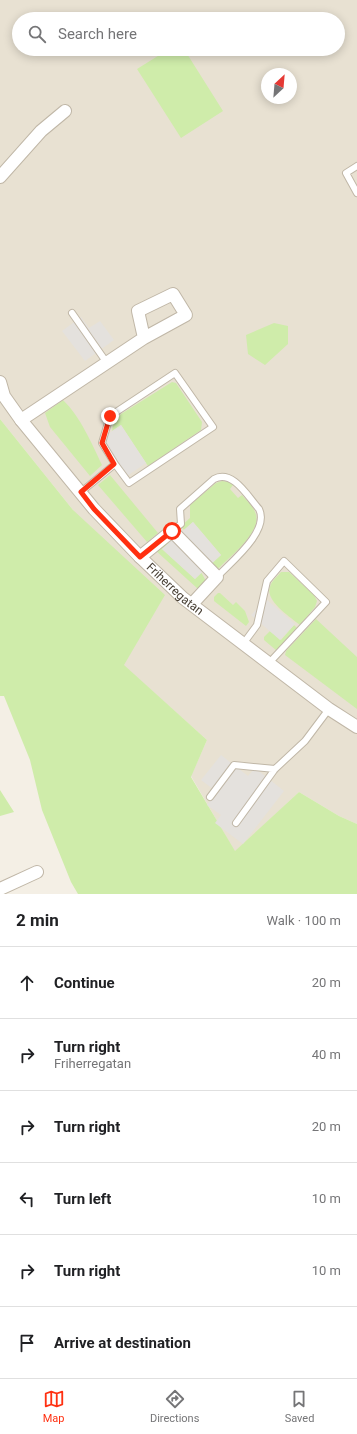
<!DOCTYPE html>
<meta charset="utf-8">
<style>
:root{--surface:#fff;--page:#f6f6f6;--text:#202124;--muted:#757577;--line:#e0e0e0;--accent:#ff3011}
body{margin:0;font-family:Roboto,sans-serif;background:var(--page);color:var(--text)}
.compass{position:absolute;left:261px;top:68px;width:36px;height:36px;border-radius:50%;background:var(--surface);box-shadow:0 2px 10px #0003;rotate:26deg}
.stop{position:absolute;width:12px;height:12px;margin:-9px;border:3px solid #ff3011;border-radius:50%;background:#fff}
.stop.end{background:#ff3011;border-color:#fff;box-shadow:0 1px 4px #0008}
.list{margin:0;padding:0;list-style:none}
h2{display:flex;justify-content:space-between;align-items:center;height:52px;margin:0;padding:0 16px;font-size:17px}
h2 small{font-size:13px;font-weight:400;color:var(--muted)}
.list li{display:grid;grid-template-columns:26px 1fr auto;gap:12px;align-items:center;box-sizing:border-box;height:72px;padding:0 16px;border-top:1px solid var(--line)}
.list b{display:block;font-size:15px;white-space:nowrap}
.list p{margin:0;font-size:13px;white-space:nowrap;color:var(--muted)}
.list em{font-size:13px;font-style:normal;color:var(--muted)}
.icon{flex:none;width:22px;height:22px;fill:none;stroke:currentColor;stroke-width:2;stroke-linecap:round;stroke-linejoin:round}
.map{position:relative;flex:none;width:357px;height:894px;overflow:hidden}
.search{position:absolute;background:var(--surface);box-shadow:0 2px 10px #0003;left:12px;right:12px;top:12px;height:44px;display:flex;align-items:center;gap:10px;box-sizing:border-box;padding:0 14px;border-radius:22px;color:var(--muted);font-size:15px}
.sheet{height:484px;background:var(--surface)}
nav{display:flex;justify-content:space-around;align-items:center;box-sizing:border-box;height:56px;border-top:1px solid var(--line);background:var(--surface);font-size:11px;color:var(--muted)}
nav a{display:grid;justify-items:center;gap:2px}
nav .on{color:var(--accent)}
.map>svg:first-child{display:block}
</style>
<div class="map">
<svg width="357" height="894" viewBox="0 0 357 894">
<rect width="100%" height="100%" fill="#f4efe5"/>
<!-- residential -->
<path fill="#e8e1d2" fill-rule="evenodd" d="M0,0H357V824L339,816L299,792L235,852L191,776L207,740L123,665L73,510L0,419ZM19,19H338V49H19ZM267,74H291V98H267Z"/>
<!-- green -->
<path fill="#cfecaa" d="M169,49H184L223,111L181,138L137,69Z
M274,323L288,326V344L265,365L248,354L246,335Z
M172,382L176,383L202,422L201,430L148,466L121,425L112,431L113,425L121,414Z
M63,400C80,416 92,444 102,465L90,476L50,427L45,413Z
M0,419L73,510L165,595L124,665L207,740L191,777L235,851L299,792L339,816L357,824V894H78L71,882L42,810L30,760L4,696H0Z
M110,475L158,533L147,542L98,485Z
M222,481L229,482L233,485L230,489L238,498L242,495C246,500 253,506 255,512C264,531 230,556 218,569L212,563L221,555L193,522L184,530L181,526L190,518V505L216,483Z
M166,541L169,543L162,549L195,579L201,572L206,581L198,589L155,550Z
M281,572H289L314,595L317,601L315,607L300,625C290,617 265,601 270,587C271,581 278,576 281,572Z
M218,593H220L233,605L236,602L245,611L249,622L246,626L214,601V597Z
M316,619L357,657V709L285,655L286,651Z
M294,625L297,628L277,651L264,640V637L270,631L281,640Z
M0,790L14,812L0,816Z"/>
<!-- parking -->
<path fill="#e4e1dd" d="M81,317L89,328L100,321L114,340L85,361L62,331Z
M121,425L146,463L127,476L102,438Z
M193,522L221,555L195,579L162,549Z
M266,599L295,624L280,640L251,615Z
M221,755L248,776L255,768L284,791L243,844L215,823L221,815L207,805L217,792L201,780Z"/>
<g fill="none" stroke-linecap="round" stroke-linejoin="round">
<!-- lane casing -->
<g stroke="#c0b7a7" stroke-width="8">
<path id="lane" d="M357,166L346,173L357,193
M72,313L107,363
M81,492L115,464L102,443L110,416L175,373L213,427L129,483L115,464
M172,531L181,524L180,509L214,479C233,469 248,497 259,509C270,531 231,562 217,577
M243,644L257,625L267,581L284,561L326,602L269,663
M210,797L234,765L275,769
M236,823L275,769L305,741L329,709"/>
</g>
<!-- street casing -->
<g stroke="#c0b7a7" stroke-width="14">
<g id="street">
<path d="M0,177L41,131L65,111"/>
<path id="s1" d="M0,382L4,396L21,420L94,509L140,557L183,598L329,709L357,727"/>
<path d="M21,420L144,338L186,315L173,294L138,311L144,338"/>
<path d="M140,557L172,531L217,577L192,604"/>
<path d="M0,889L37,872"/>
</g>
</g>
<!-- lane -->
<use href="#lane" stroke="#fff" stroke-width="6"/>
<!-- street -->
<use href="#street" stroke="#fff" stroke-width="12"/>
</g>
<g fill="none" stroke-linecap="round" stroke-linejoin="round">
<!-- route -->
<path stroke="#ff3011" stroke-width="5" d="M110,416L102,443L114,464L81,492L94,509L140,557L172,531"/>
</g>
<g text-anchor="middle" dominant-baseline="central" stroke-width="4" stroke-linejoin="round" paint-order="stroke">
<!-- street labels -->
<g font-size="12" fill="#473f34" stroke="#fff">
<text stroke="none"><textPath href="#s1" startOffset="273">Friherregatan</textPath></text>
</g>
</g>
</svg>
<svg class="compass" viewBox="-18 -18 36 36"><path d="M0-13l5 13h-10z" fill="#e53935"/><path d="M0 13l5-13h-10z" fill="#757577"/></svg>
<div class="stop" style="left:172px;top:531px"></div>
<div class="stop end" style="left:110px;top:416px"></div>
<div class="search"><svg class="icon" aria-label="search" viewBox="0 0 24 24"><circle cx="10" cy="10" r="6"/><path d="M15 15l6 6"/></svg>Search here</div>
</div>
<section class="sheet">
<h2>2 min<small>Walk · 100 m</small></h2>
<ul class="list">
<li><svg class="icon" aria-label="ahead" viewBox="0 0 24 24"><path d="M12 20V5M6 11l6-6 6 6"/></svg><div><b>Continue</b></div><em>20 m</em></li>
<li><svg class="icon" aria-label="right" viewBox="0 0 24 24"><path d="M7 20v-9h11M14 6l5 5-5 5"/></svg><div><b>Turn right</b><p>Friherregatan</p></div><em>40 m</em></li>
<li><svg class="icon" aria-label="right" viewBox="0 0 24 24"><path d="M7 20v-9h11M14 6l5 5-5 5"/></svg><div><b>Turn right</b></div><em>20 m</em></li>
<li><svg class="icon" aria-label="left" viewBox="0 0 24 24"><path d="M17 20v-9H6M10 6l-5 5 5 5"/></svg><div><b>Turn left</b></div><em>10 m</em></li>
<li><svg class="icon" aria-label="right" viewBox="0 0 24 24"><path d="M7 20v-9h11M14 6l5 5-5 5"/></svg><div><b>Turn right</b></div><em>10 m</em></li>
<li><svg class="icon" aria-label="arrive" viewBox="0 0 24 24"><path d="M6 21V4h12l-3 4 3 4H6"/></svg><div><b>Arrive at destination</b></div></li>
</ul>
</section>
<nav>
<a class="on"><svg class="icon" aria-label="map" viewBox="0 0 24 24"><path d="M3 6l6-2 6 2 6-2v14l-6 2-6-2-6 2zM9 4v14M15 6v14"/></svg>Map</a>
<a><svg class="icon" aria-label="directions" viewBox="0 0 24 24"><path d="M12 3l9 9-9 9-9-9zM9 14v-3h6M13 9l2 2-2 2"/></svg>Directions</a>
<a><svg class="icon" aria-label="saved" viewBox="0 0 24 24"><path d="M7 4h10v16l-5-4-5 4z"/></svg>Saved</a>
</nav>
